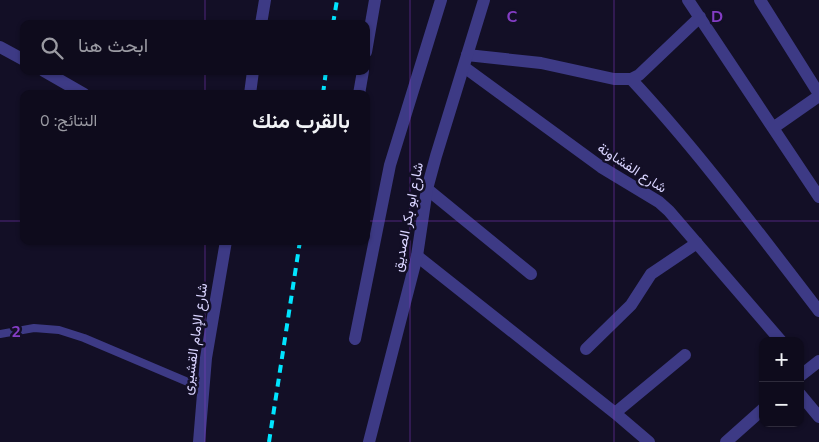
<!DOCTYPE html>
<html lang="ar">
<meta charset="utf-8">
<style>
:root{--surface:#0e0b1c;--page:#1c1929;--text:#f1f3f6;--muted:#9b9ba3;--line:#2e2b3b}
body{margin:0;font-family:"Nunito Sans",Vazirmatn,sans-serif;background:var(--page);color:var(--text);direction:rtl}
.controls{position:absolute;right:15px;bottom:15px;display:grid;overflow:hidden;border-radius:10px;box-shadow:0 1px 4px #0004}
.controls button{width:45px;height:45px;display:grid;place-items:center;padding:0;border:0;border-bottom:1px solid var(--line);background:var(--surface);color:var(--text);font:25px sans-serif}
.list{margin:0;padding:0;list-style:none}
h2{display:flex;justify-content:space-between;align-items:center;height:65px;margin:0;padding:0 20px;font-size:21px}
h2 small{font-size:16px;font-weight:400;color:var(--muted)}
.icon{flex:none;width:28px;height:28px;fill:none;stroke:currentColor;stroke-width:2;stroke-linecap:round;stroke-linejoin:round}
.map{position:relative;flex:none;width:819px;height:442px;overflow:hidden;direction:ltr}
.search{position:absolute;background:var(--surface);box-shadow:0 1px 4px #0004;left:20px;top:20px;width:350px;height:55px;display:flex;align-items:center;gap:12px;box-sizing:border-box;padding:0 18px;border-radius:10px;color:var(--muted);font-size:19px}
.panel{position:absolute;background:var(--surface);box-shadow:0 1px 4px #0004;left:20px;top:90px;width:350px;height:155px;border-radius:10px;direction:rtl}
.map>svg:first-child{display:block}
</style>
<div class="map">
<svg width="819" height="442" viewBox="0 0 819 442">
<rect width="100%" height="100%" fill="#130f26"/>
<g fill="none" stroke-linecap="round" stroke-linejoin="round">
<!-- service -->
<path stroke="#3d3a85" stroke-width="8" d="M0,334L34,328L59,330L84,338L202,388"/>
<!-- minor -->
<path stroke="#3d3a85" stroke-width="12" d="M688,0L773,128
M760,0L819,94
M0,47L24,60
M366,52L375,0
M467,55L541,63L614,79H631L639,75L700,17
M464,67L601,167L659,202L669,211L781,341
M44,71L84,94
M631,79C699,152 758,232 819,311
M359,94L363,71
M819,96L773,128L819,197
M427,189L531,274
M417,256L615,413L649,442
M355,339L390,165L441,0
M586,349L631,305L651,274L697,243
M800,376L819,361
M800,394L819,417
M615,413L685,355
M726,442L763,409"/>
<!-- tertiary -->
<path stroke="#3d3a85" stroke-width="12" d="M261,24L265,0
M250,94L253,71
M199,442L206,358L226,241
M369,442L417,256L427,189L436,156L484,0"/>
<!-- rail -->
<path stroke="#00e5ff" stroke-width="4" stroke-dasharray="8 6" stroke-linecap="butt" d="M333,24L337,0
M323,94L326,71
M269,442L300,241"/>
</g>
<!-- grid -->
<path fill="none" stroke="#843dc5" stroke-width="1" stroke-opacity="0.55" d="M205,0V24M410,0V442M614,0V442M205,71V94M0,221H24M366,221H819M205,241V442"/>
<g text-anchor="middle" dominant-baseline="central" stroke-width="5" stroke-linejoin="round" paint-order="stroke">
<!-- street labels -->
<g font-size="14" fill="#d9d4ff" stroke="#130f26">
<text transform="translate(632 168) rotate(33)">شارع الفشاونة</text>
<text transform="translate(408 217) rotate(-79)">شارع ابو بكر الصديق</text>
<text transform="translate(195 339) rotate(-82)">شارع الإمام القشيرى</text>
</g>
</g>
<g font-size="16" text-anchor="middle" font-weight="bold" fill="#843dc5" stroke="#130f26" stroke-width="5" stroke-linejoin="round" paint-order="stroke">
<text x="512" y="22">C</text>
<text x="717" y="22">D</text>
<text x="16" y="337">2</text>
</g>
</svg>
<div class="controls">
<button>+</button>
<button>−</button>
</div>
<div class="search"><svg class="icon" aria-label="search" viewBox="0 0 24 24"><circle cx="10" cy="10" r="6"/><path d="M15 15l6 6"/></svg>ابحث هنا</div>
<section class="panel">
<h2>بالقرب منك<small>النتائج: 0</small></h2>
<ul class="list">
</ul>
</section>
</div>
